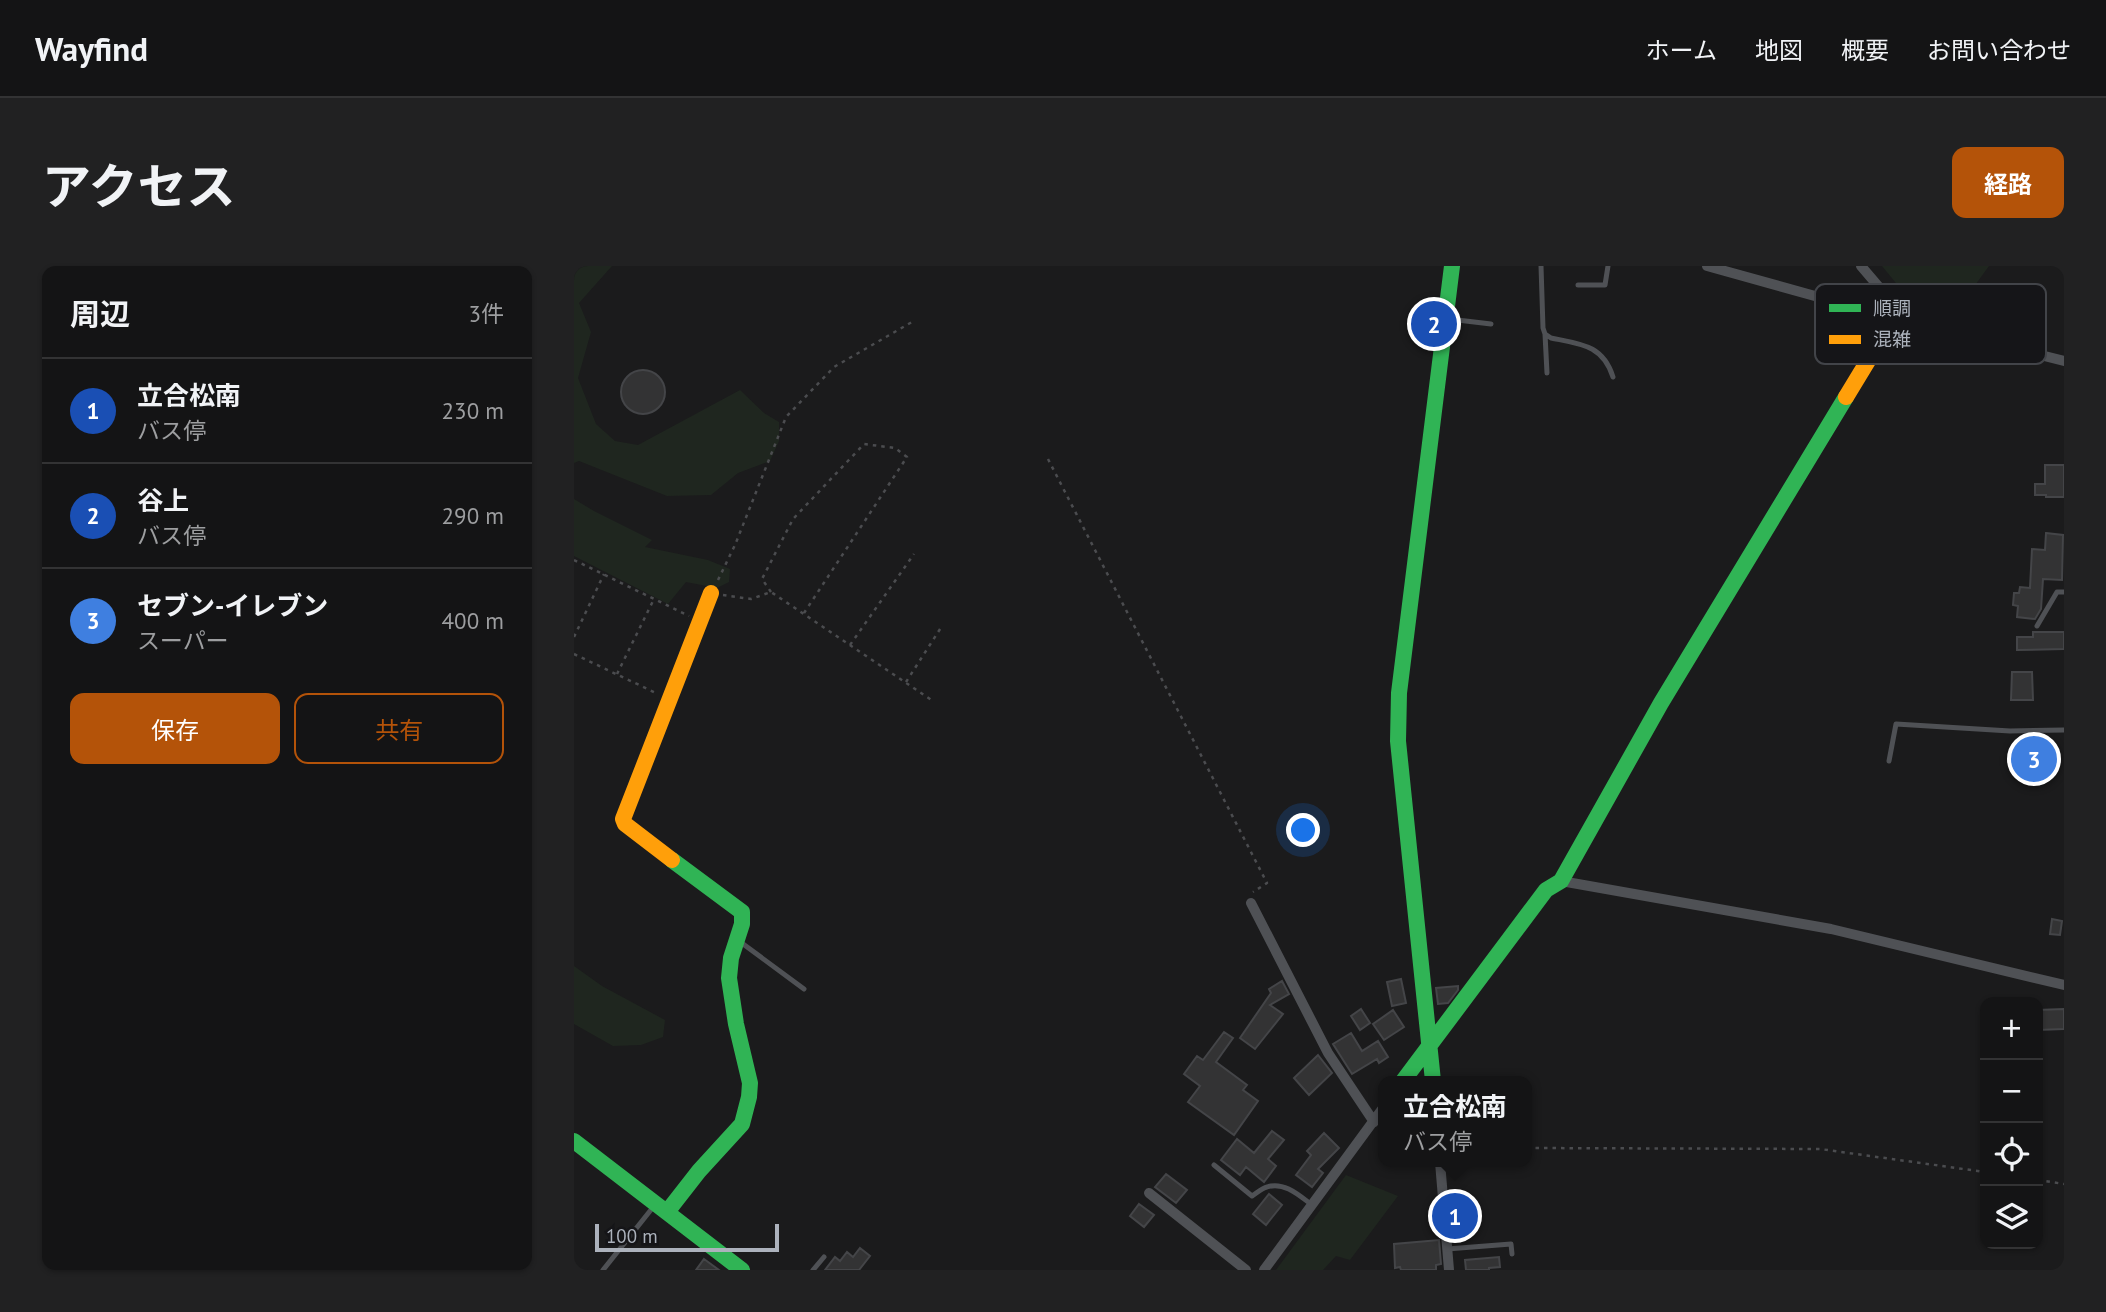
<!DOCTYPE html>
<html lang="ja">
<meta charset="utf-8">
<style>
:root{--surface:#141415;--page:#212122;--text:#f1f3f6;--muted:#9d9ea0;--line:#333334;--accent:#b45309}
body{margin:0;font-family:"PT Sans","Noto Sans JP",sans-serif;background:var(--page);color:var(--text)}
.controls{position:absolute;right:21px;bottom:21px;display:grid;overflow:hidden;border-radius:14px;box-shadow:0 2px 5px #0004}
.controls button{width:63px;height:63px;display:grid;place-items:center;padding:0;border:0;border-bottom:2px solid var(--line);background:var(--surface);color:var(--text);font:35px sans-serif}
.scale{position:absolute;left:21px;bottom:18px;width:184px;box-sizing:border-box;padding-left:7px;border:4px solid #acb2bc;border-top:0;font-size:19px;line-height:24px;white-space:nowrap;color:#acb2bc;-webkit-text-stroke:5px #151518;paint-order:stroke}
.you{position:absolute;left:730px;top:565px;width:24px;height:24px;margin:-18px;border:5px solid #fff;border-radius:50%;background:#1a73e8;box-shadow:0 0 0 10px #1a73e833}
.badge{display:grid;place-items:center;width:46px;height:46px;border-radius:50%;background:var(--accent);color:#fff;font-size:23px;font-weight:700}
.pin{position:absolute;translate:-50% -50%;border:4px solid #fff;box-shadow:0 2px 7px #0006}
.popup{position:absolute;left:804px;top:810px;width:154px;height:91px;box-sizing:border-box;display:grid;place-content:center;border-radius:14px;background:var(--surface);filter:drop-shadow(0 2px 5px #0005);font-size:23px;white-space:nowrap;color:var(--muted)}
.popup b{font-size:26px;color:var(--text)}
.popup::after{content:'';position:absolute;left:50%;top:100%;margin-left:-14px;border:14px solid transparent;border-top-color:var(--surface)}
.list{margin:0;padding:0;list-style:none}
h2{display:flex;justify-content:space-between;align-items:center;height:91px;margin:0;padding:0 28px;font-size:30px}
h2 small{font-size:23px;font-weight:400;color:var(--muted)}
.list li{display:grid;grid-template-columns:46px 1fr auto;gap:21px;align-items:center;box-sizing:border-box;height:105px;padding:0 28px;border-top:2px solid var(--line)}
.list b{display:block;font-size:26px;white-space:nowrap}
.list p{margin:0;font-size:23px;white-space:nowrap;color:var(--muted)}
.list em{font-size:23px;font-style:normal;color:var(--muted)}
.actions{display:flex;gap:14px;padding:21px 28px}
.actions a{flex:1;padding:16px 0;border:2px solid var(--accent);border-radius:14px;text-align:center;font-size:24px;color:var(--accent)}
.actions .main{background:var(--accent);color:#fff}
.icon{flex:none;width:38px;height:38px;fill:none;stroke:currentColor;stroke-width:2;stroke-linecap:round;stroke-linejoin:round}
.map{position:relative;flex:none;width:1490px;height:1004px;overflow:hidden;border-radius:14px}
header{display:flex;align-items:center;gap:42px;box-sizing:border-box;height:98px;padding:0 35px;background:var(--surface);border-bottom:2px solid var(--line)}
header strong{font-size:33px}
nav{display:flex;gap:38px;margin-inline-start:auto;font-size:24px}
.intro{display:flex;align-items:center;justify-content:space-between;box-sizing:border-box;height:168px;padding:0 42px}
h1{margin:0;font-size:49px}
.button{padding:18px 32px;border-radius:14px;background:var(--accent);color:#fff;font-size:24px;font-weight:700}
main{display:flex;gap:42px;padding:0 42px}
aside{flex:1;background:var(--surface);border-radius:14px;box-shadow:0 2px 5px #0004}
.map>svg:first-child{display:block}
</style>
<header>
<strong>Wayfind</strong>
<nav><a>ホーム</a><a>地図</a><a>概要</a><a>お問い合わせ</a></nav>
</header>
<div class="intro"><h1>アクセス</h1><a class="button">経路</a></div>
<main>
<aside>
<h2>周辺<small>3件</small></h2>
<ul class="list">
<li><span class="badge" style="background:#1a4fb4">1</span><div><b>立合松南</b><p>バス停</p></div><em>230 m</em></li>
<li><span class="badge" style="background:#1a4fb4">2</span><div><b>谷上</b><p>バス停</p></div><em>290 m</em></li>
<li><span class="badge" style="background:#3f7fe0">3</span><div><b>セブン-イレブン</b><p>スーパー</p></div><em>400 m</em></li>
</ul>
<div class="actions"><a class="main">保存</a><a>共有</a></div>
</aside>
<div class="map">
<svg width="1490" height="1004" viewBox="0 0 1490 1004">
<rect width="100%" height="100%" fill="#1b1b1c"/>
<!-- green -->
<path fill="#1f261f" d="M0,0H38L5,37L17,66L4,112L22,158L41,175L64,179L166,124L190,147L205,156V175L196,195L164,207L137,229L93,230L5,195L0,197Z
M1308,0H1415L1383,44L1326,22Z
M0,233L20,245L78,274L71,281L134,294L156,303L155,316L143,322L112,316L94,338L0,290Z
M0,700L28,720L91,754L89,771L67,779L39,780L0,758Z
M772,909L824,930L776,994L762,990L749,1004H702Z"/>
<!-- building -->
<path fill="#333334" stroke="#444548" stroke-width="2" d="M47 126a22 22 0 1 1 44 0a22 22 0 1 1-44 0Z
M1471,199H1490V231H1472V229H1461V218H1471Z
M1472,267L1489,269L1488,314L1469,313L1467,343L1461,353L1443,351L1444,340L1439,339L1440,327H1445L1446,321L1456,322L1458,283L1471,284Z
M1459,366H1490V383L1443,384V371H1459Z
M1438,406H1458L1459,434H1437Z
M1466,475L1468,512L1449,513L1447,476Z
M1478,653L1488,655L1486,669L1476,668Z
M827,713L832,737L818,740L813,716Z
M708,715L715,728L696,739L709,748L681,783L666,772L697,727L695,723Z
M884,720V724L874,737L864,738L862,722Z
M787,743L796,757L786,764L777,750Z
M1490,743V763L1464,764V744Z
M819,744L830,761L810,774L799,758Z
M650,766L659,772L642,796L673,819L669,824L684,835L660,869L614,836L626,820L610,808L623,790L629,794Z
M777,767L788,785L804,775L814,791L805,797L803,793L778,808L759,778Z
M744,789L758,807L735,829L720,812Z
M698,865L710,874L694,893L702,900L690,916L672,901L666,909L647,894L663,873L680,887Z
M750,867L765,882L744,903L749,907L738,921L722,909L737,889L733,885Z
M592,908L613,924L602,937L581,921Z
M695,928L708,939L692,959L679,948Z
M565,938L580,949L570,961L556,950Z
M865,974L867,998L862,999V1004H827L826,1001L821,1002L820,978Z
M286,982L296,990L285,1004H251L261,991L266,995L273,986L279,991Z
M925,991L926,1001L915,1002V1004H892L891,994Z
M130,993L145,1004H122Z"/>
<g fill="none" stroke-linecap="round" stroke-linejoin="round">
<!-- path -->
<path stroke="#4b4c4f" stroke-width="2.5" stroke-dasharray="3.5 5" stroke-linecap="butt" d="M474,193L693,617L679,626
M0,294L115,350
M144,314L161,279L212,151L260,101L338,56
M197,326L188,313L219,253L290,178L321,182L333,191L230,347
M149,329L177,333L197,326L359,435
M0,371L30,308
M276,379L340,288
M0,388L84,428
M43,408L80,333
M332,416L368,360
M953,882L1246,883L1411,906
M1464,914L1490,918"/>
<!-- lane -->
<path stroke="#4f5155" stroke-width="5" d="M967,0L969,62L971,68L977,72C1007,78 1029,79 1039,111
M1004,19H1031L1034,0
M875,53L917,58
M971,68L973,107
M1463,360L1483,326H1490
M1315,495L1322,458L1436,465L1490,464
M165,675L230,723
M640,899L678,930C683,927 688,922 693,921C710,915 726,930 738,939
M873,983L937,978L938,988
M29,1004L80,940
M239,1004L250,991"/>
<!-- street -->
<path stroke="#4f5155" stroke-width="10" d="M1133,0L1320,52L1490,95
M1287,0L1334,55
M987,615L1257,663L1490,719
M677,637L754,787L800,856
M866,896L875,1004
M575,927L672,1004
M690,1004L809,842"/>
<!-- fast -->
<path stroke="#30b455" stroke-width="16" d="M829,815L972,624L987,615L1087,437L1272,131
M859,815L824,475L825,427L878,0
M0,875L168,1004
M93,946L125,905L168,858L175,831L176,817L162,758L155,712L157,692L168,658V646L98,594"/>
<!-- slow -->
<path stroke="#ff9f0a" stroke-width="16" d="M1272,131L1320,52
M98,594L51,558L49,553L137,327"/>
</g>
<!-- legend -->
<rect x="1241" y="18" width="231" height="80" rx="10" fill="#151518" stroke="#424449" stroke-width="2"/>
<rect x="1255" y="38" width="32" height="8" fill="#30b455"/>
<rect x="1255" y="69" width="32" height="9" fill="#ff9f0a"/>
<g font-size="19" fill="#acb2bc">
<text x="1299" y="49">順調</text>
<text x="1299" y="80">混雑</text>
</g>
</svg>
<div class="controls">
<button>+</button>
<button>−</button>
<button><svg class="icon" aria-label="locate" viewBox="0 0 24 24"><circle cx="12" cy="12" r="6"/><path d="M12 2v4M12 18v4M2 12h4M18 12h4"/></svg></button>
<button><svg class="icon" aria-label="layers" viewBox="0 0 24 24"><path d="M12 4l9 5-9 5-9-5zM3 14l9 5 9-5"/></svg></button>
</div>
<div class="scale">100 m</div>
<div class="you"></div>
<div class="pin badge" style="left:881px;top:950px;background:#1a4fb4">1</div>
<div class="popup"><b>立合松南</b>バス停</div>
<div class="pin badge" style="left:860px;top:58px;background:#1a4fb4">2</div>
<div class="pin badge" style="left:1460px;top:493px;background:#3f7fe0">3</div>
</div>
</main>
